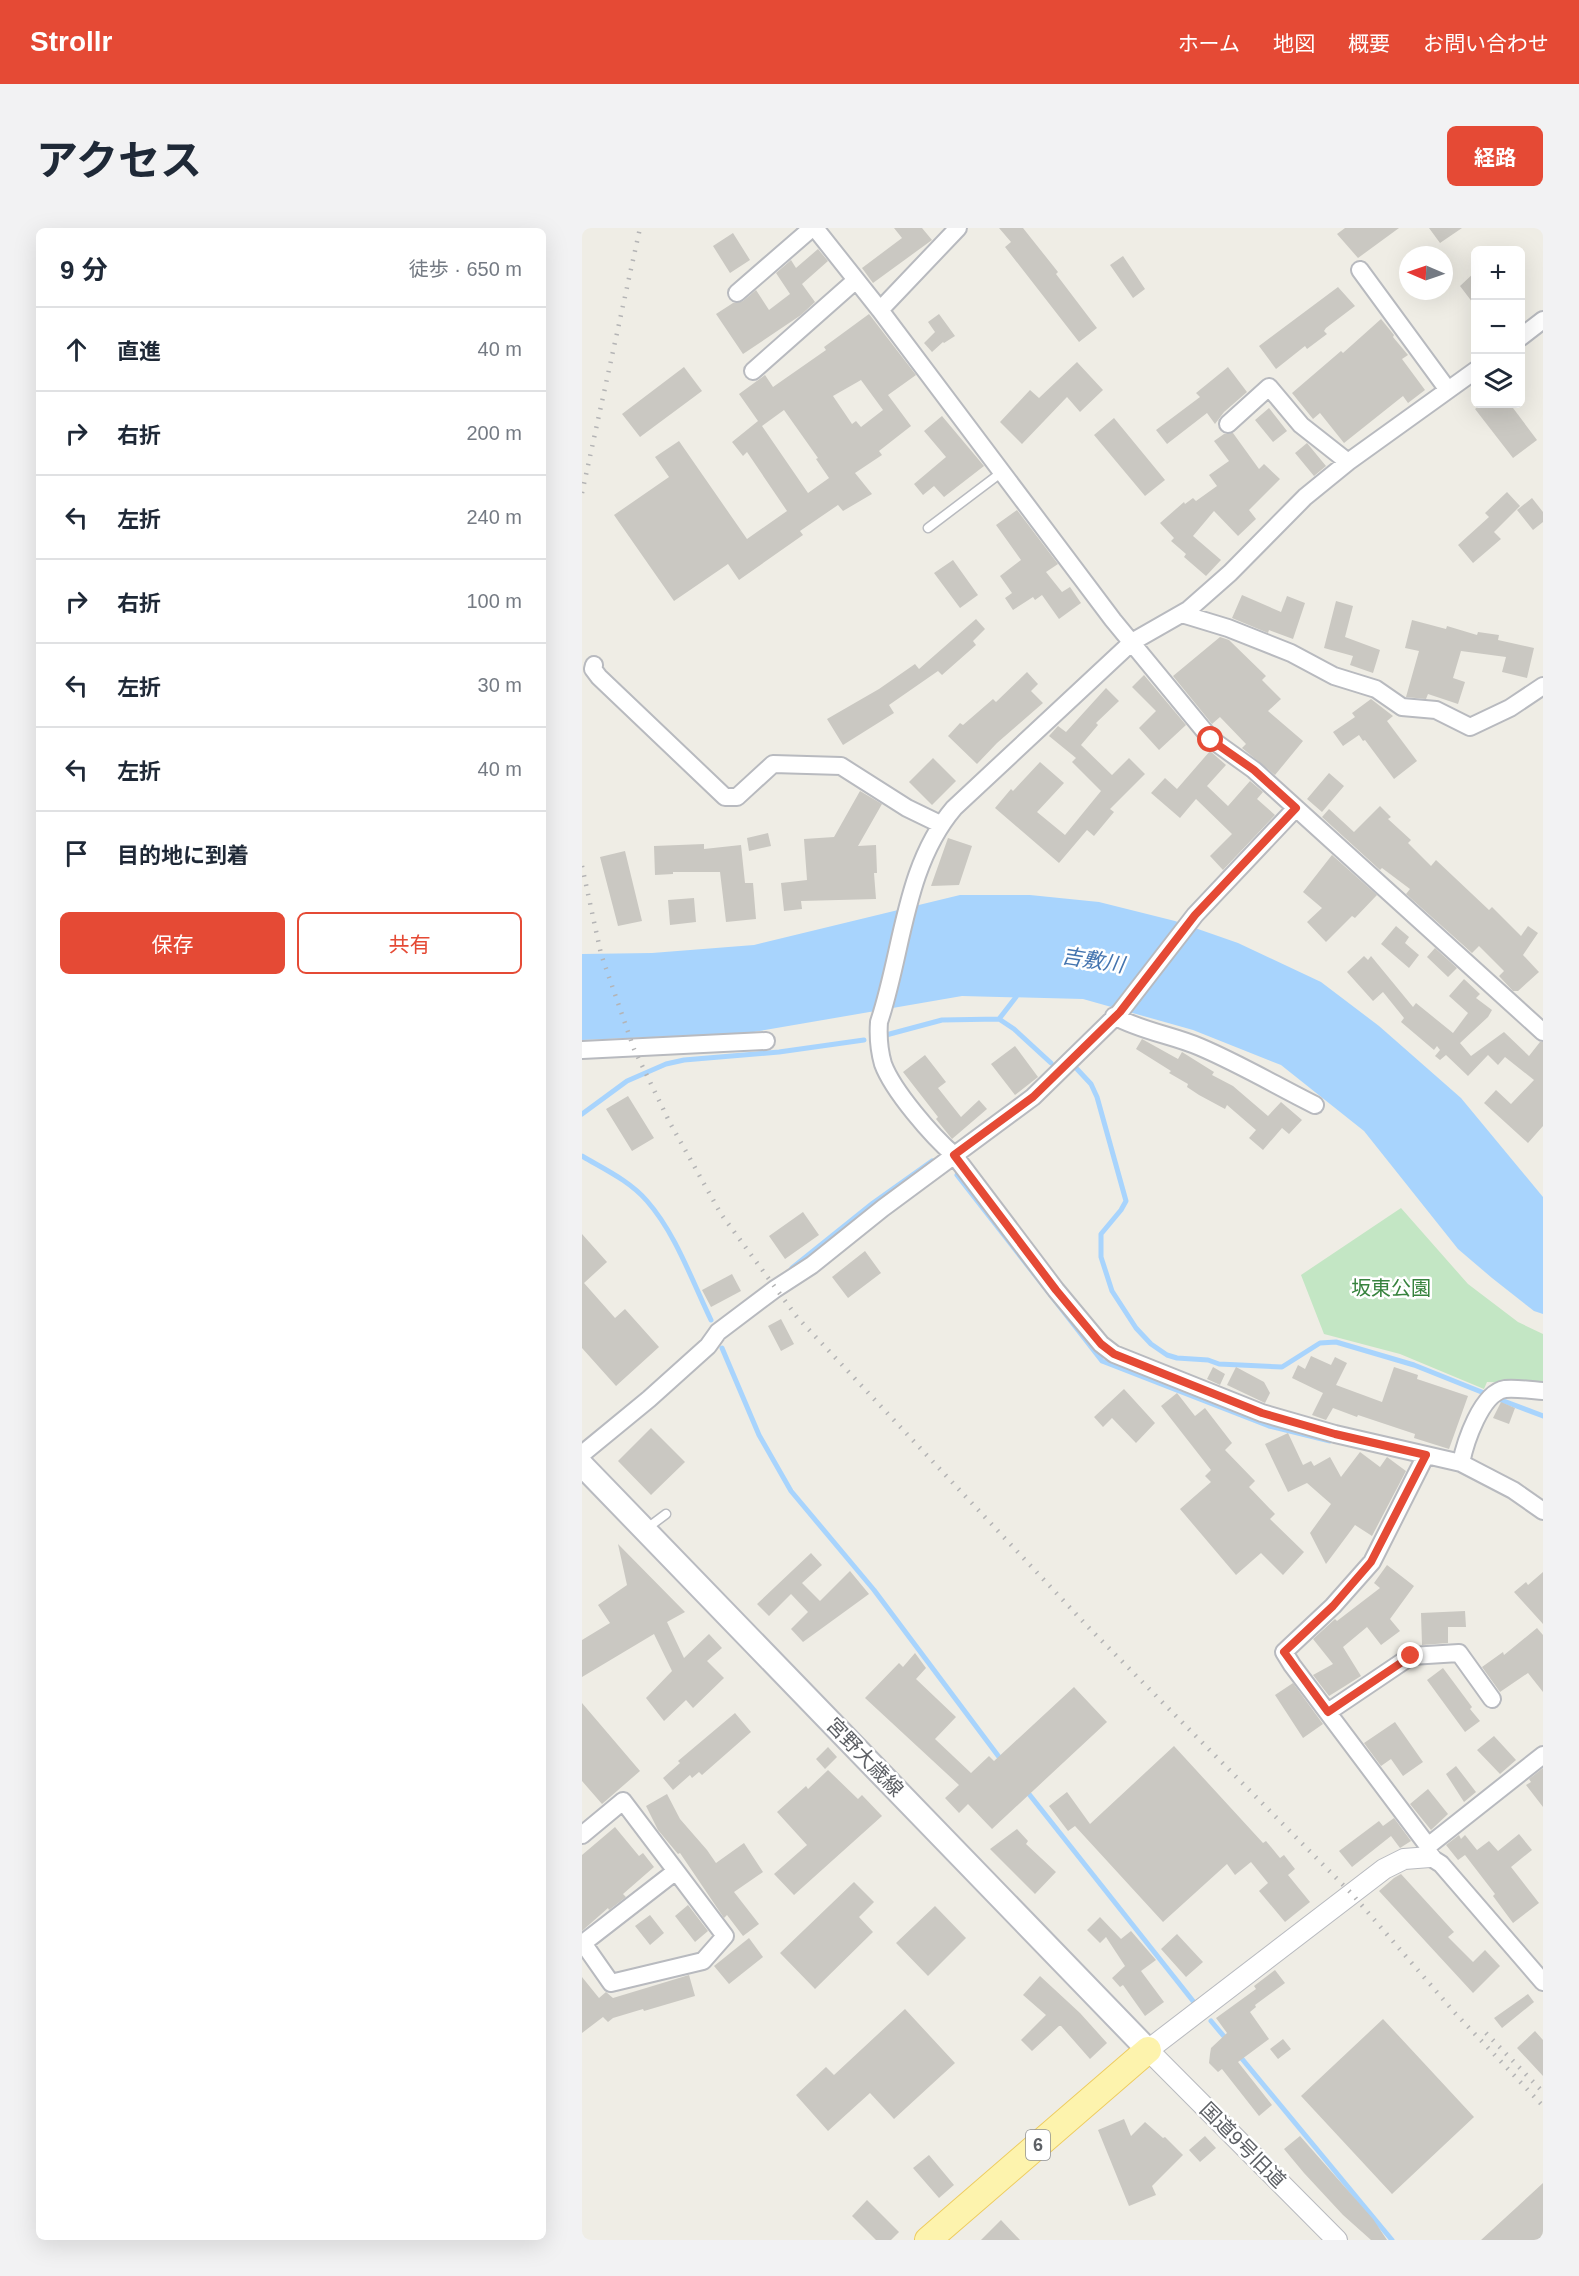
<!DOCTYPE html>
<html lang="ja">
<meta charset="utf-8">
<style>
:root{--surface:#fff;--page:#f2f2f3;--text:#1f2937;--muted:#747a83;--line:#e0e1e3;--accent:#e54a35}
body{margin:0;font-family:Helvetica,"Noto Sans JP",sans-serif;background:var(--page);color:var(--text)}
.controls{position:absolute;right:18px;top:18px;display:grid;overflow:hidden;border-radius:9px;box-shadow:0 6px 24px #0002}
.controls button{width:54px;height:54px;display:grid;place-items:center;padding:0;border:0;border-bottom:2px solid var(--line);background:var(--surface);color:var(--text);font:30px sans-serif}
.compass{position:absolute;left:817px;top:18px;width:54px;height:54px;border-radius:50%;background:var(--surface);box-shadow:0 6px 24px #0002;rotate:272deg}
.stop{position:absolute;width:18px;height:18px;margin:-14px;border:4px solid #e54a35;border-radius:50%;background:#fff}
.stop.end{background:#e54a35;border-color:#fff;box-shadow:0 2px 6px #0008}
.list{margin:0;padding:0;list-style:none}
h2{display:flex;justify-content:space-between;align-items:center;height:78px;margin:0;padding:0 24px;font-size:26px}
h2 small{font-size:20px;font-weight:400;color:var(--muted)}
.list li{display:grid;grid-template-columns:39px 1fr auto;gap:18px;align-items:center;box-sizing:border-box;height:84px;padding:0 24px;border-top:2px solid var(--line)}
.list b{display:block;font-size:22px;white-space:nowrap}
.list em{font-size:20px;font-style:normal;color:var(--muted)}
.actions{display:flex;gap:12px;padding:18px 24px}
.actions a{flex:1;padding:14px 0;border:2px solid var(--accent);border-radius:9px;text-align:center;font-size:21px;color:var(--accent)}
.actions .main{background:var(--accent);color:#fff}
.icon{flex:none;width:33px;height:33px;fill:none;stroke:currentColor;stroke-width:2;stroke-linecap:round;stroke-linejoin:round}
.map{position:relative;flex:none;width:961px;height:2012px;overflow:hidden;border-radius:9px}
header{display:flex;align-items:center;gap:36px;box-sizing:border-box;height:84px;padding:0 30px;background:var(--accent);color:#fff}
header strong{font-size:28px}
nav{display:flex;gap:33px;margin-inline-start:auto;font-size:21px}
.intro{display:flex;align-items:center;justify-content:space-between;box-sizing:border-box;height:144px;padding:0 36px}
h1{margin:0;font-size:42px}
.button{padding:15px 27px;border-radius:9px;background:var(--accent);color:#fff;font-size:21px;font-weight:700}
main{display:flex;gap:36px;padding:0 36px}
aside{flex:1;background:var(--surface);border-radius:9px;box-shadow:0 6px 24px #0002}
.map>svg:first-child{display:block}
</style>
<header>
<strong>Strollr</strong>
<nav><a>ホーム</a><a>地図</a><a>概要</a><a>お問い合わせ</a></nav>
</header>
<div class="intro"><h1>アクセス</h1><a class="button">経路</a></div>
<main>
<aside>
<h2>9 分<small>徒歩 · 650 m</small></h2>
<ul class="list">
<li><svg class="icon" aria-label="ahead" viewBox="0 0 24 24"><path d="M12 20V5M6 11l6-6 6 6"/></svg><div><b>直進</b></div><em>40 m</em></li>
<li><svg class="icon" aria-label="right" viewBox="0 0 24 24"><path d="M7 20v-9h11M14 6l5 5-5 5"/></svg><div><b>右折</b></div><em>200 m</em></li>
<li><svg class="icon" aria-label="left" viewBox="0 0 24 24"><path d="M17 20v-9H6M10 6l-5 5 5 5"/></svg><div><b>左折</b></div><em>240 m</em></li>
<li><svg class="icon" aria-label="right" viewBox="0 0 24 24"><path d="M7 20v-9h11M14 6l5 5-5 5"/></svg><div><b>右折</b></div><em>100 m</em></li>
<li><svg class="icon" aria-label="left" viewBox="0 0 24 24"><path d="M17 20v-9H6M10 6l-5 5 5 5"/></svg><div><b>左折</b></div><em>30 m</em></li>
<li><svg class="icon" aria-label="left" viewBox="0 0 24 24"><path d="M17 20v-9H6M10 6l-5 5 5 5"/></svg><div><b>左折</b></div><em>40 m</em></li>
<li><svg class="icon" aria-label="arrive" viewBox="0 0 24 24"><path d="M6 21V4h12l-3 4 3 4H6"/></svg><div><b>目的地に到着</b></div></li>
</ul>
<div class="actions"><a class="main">保存</a><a>共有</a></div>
</aside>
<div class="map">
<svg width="961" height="2012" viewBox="0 0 961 2012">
<rect width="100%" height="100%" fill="#efede5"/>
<!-- green -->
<path fill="#c3e6c4" d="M819,980L886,1056L936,1094L961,1106V1155L905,1154L902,1161L818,1126L742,1106L719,1047Z"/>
<!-- water -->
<path fill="#a8d4fd" d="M378,667H448L517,674L593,693L656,715L739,754L797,798L879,870L961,969V1086L952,1083L910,1050L876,1021L782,903L699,837L611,802L501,771L380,768L166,805L0,812V726L70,725L172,717Z"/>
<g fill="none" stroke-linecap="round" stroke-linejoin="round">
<!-- stream -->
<path stroke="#a8d4fd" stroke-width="5" d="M417,791L432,801L469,835
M304,807L360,792L417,791L434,769
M495,841L509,856L515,869L544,973L539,982L519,1006V1029L530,1063L554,1100L569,1116L585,1127L595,1130L626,1132L637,1136L700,1139L738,1115L754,1114L832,1137L902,1165
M0,886L45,853L84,836L102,832L197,824L282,812
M0,928C22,941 48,953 65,973C94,1006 110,1053 129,1092
M375,947L520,1133L687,1198L748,1213
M210,1040L291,975L350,933
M140,1120L177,1207L209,1263L292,1362L420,1533
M919,1172L961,1188
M443,1561L611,1773
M629,1793L645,1812
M656,1826L810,2012"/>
</g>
<!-- building -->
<path fill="#cac8c2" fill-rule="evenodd" d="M312,0H340L350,12L291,55L280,40L320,10Z
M417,0H441L476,44L474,46L515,100L497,114L423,19L429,14Z
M763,0H817L776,30L755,6Z
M847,0H880L858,15Z
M151,5L168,32L148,45L131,18Z
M236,21L246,33L220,56L233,74L219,87L161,126L134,86L151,75L161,73L174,62L187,82L208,66L194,45L209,32L214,40Z
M541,28L563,61L551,70L528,37Z
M894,43V79L878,58Z
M756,59L773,78L744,100L742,103L745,106L725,121L723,118L694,141L677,118Z
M287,86L334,147L306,167L329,198L297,223L300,227L273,245L290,266L261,283L256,277L218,303L221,307L157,352L146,336L92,373L32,287L87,249L73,229L97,213L165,311L205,283L165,224L161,228L150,214L176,193L157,166L183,147L191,159L244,122L242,119ZM279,152L301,182L279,199L274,193L270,196L251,168ZM202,182L236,230L234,231L247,250L226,265L180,198Z
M357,86L373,108L362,115L361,114L350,124L342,115L353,104L346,94Z
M799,91L812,107L811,109L826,127L820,131L843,162L826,175L821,168L762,215L738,185L731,191L710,165L759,123L761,125Z
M495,134L521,162L498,184L485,169L440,216L418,194L448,162L457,170Z
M102,139L120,163L58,209L40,186Z
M646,139L665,164L642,184L633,196L625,185L585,216L574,202L618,169L614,165Z
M899,176H928L955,212L931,230L893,181Z
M687,180L705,203L691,214L673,192Z
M360,188L402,238L362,269L352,258L341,267L332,256L364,229L342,203Z
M532,190L583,252L563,268L512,207Z
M651,205L677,241L682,236L698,251L667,282L674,291L656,308L632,283L611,308L639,332L624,348L602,329L604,326L589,313L592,310L578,295L602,274L603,276L611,270L614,273L635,258L627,247L647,233L632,213L642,206Z
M725,215L744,238L732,248L713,225Z
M925,264L938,278L912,304L919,311L891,335L876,317L907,289L903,285Z
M950,270L961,284V294L951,302L935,282Z
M435,282L476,336L464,344L480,364L488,359L499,375L477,391L460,367L453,372L451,369L431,382L423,370L430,365L418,348L439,332L414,297Z
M371,332L396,367L378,380L352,345Z
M660,367L699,384L705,368L723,375L711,411L687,402L686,405L650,390Z
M754,373L771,378L763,409L798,422L791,445L768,437L771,428L742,420Z
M394,391L403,401L391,413L394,417L360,447L356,443L307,477L312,485L261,517L245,491L297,461L333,436L337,441Z
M830,392L864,401L865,398L895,407L896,404L917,407L916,412L952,420L945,450L920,444L924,429L879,423L871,450L883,454L876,476L846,466L844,471L824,469L837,423L823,420Z
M638,409L647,412L684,448L680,452L699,471L686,483L721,513L693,547L660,520L664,516L638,489L630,496L591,448Z
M445,444L456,456L449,463L461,475L415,515L395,536L366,508L378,495L381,497L411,471L414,474Z
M562,447L604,497L577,522L557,500L574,483L550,459Z
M524,460L537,473L514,495L516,497L499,517L530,547L547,530L563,546L528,581L532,584L512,608L505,602L477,635L413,580L429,561L431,563L458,534L482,555L455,584L483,607L519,563L490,534L494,530L467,508L476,498L484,504Z
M789,471L811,488L805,493L835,533L812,551L783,512L781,513L777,507L761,518L751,504L773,489L770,485Z
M628,523L644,537L625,558L646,578L668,553L681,564L675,571L693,587L641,642L628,628L650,606L614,571L598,590L569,565L583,550L595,561Z
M351,530L374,553L350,577L327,554Z
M747,545L762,558L740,584L725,571Z
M278,563L300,576L276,618L294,617L295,645H292L294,671L219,673L220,681L202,683L199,655L225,652L222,611L252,609Z
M798,578L809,589L806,591L829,612L826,615L849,638L854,632L907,682L910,679L939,708L946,698L956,705L941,727L957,744L936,763H931L917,748L922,743L897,718L890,725L824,666L828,661L800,640L798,642L740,589L747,581L772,604Z
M186,605L189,618L167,623L165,610Z
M366,610L390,618L377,657L349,658Z
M122,616V621L159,617L163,655H171L174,691L144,694L138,644H91V646L73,647L72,618Z
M43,623L60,693L36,698L18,629Z
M750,627L795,667L773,690L770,688L744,714L725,694L740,680L721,664Z
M112,670L114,694L88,697L86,672Z
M814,698L827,709L823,715L837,727L827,740L799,716Z
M853,720L875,740L866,749L845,729Z
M782,728L786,732L789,728L831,779L834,775L871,805L886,785L867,768L882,751L898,766L894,770L910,782L906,789L878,815L889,828L922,804L947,828L958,814H961V898L946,915L902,875L914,862L929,876L952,852L923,829L916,837L906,827L886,848L864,827L858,832L853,828L858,822L855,818L852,822L819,794L822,790L801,764L791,773L765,744Z
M560,811L596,831L600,824L632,844L630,847L651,858L686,888L699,874L720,892L707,906L700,900L681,922L667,910L674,902L645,877L643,881L617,867L605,859L606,856L587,845L589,843L554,821Z
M433,818L456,849L433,867L409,836Z
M343,827L364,854L356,860L379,889L397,872L405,881L370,911L354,891L356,889L321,844Z
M46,868L72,910L50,923L24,881Z
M221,984L237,1007L203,1031L187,1008Z
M0,1006L25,1034L2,1055L33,1090L43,1081L77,1119L34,1158L0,1120Z
M283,1023L299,1045L266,1070L250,1049Z
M150,1046L159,1063L129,1079L120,1062Z
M199,1091L212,1116L199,1123L186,1098Z
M729,1128L749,1137L753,1129L765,1135L754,1157L800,1174L812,1139L836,1147L835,1151L886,1168L867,1221L832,1210L833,1206L776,1187L775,1189L751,1180L744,1192L730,1187L741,1165L710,1150L716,1137L723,1141Z
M631,1139L643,1146L638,1157L625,1151Z
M654,1139L682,1154L688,1165L683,1175L645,1157Z
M542,1161L573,1195L554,1215L530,1190L521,1199L512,1189Z
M595,1165L613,1188L623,1180L650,1215L643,1222L673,1253L667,1259L693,1286L688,1291L722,1324L701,1347L679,1325L654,1347L598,1281L629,1254L623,1248L629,1242L579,1178Z
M919,1174L933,1180L927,1196L911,1190Z
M69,1200L103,1234L69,1267L36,1233Z
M706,1205L721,1237L729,1233L732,1238L748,1229L759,1249L778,1224L798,1239L805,1229L824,1243L790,1308L773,1297L744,1336L728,1305L749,1276L725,1255L706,1264L683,1216Z
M36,1316L103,1384L85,1394L102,1430L127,1406L140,1420L125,1433L142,1450L111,1480L104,1472L82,1493L64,1470L90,1443L72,1406L0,1449V1412L28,1395L16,1377L45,1357Z
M229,1325L240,1337L220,1355L238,1373L268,1343L287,1366L221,1414L209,1401L226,1384L209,1366L187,1388L175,1376Z
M805,1337L832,1358L808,1391L818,1403L799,1417L785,1399L761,1419L779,1448L747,1468L731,1447L751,1436L731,1411L753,1391L755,1393L798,1360L792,1355Z
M961,1344V1396L932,1364L944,1354L946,1357Z
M883,1383L884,1399H866V1415L840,1417L839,1385Z
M955,1400L961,1407V1464L946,1445L918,1464L900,1439L921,1424L922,1427Z
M333,1425L344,1440L334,1451L374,1489L353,1511L389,1545L407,1528L412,1533L492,1459L525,1494L410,1601L386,1576L377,1585L363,1570L377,1557L283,1470L317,1435L321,1439Z
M861,1440L890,1479L888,1481L898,1493L883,1504L845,1452Z
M711,1455L741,1496L721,1510L693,1467Z
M0,1475L58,1543L20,1576L0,1553Z
M153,1485L169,1504L120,1547L117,1544L110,1550L108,1547L91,1562L81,1550L98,1535L96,1533Z
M813,1494L841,1534L821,1548L809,1531L799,1538L782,1515Z
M912,1508L934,1532L918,1546L895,1522Z
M592,1518L681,1615L684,1613L698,1630L702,1627L713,1641L706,1647L728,1674L703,1694L677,1663L686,1655L669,1634L653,1647L645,1636L581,1694L493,1598L486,1603L467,1578L485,1564L508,1596Z
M246,1519L255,1529L243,1541L234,1531Z
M874,1538L894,1564L882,1574L864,1546Z
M961,1540V1579L944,1557L949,1554L947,1551Z
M246,1542L276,1571L280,1567L300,1588L212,1667L192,1646L225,1617L195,1584L224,1558L226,1561Z
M846,1561L866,1586L849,1602L828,1576Z
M85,1566L98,1591L125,1622L134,1635L162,1615L181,1644L152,1664L177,1696L161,1708L145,1687L142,1690L98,1625L96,1626L76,1602L64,1578Z
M812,1590L829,1613L818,1620L809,1608L770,1639L757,1623L797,1593L801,1598Z
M33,1599L57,1628L61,1625L72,1639L41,1666L44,1669L27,1682L26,1680L0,1703V1627Z
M435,1601L446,1613L444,1616L474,1644L453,1666L408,1621Z
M937,1606L950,1622L929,1639L957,1675L931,1695L911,1668L913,1666L883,1627L876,1632L864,1617L877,1607L879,1611L883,1607L895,1622L907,1613L916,1623Z
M819,1646L872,1704L866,1709L891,1734L903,1722L918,1738L891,1765L797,1663L812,1650Z
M272,1654L292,1674L277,1689L291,1704L233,1761L198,1725Z
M106,1677L126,1703L113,1714L93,1688Z
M353,1678L384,1710L346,1748L314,1715Z
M68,1687L82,1705L68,1717L53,1698Z
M518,1689L539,1711L549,1703L574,1732L559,1743L582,1774L563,1788L541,1757L538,1759L530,1750L543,1738L524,1709L518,1715L505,1702Z
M595,1706L621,1734L604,1749L579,1721Z
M167,1710L181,1729L147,1756L132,1738Z
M693,1742L703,1755L673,1777L674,1779L668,1784L687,1811L656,1834L690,1877L677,1888L640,1841L636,1844L627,1835L628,1826L629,1820L645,1805L634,1790L674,1761L672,1758Z
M107,1747L113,1768L62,1783L61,1781L31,1790L26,1794L21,1789L0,1805V1749L17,1770L24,1764L31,1770Z
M458,1748L498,1785L525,1815L508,1831L479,1798H477L450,1823L439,1812L464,1787L441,1767Z
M946,1766L952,1774L920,1800L912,1790Z
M323,1781L373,1835L312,1891L288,1865L246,1903L214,1867L244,1839L252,1847Z
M801,1791L892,1889L810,1966L719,1868Z
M953,1803L961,1812V1848L935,1820Z
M701,1811L709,1821L696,1831L688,1821Z
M542,1891L549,1908L563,1894L581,1910L583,1909L601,1927L570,1958L574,1967L547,1978L516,1902Z
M623,1908L634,1920L618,1934L607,1922Z
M718,1908L791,1991L805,2012H789L761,1987L722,1945L702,1921Z
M347,1927L372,1957L357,1970L331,1940Z
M961,1955V2012H899Z
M285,1972L317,2004L309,2012H294L270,1988Z
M419,1992L438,2012H399Z"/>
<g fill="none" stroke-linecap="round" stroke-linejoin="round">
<!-- service casing -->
<g stroke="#b8babf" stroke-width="11">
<path id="service" d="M346,300L420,244
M64,1301L84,1286"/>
</g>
<!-- minor casing -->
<g stroke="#b8babf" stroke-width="20">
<path id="minor" d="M233,0L298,82L531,392L629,511L672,542L961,804
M778,42L866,162
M155,65L230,0
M298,82L376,0
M939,109L961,92
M894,142L766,234L723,269L648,345L606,382L550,414L372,580C322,639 321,723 297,794C296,808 297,822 301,836C311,863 350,908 372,927L474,1062L519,1116L532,1126L680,1185L753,1206L879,1235L931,1262L961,1283
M171,143L274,52
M646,196L687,159L719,197L766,234
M600,386L646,400L709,425L752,448L794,461L820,479L854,482L888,499L928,480L961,458
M12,437L11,441L17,449L143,569H155L191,536L259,538L325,580L358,596
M532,788C559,803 590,807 618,819C658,836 695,858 733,877
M0,822L184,813
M0,1226L67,1171L126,1118L136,1104L193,1061L230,1037L301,980L451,869L538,784L613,687L714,580
M844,1227L790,1334L751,1378L702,1424L710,1437L846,1618L848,1629L859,1636L961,1754
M879,1235C883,1215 899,1165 923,1161C935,1160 949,1162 961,1163
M746,1484L829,1428L877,1425L910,1471
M0,1607L41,1573L94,1643L0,1716
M846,1618L961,1527
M1,1715L29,1755L121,1733L143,1708L94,1643"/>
</g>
<!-- tertiary casing -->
<g stroke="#b8babf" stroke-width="22">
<path id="tertiary" d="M755,2012L566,1822L802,1641L822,1631L848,1629"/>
</g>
<!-- secondary casing -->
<g stroke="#b9bbc1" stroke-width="26">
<path id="secondary" d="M0,1237L566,1822"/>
</g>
<!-- primary casing -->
<g stroke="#eecc5f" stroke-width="28">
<path id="primary" d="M346,2012L566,1822"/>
</g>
<!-- service -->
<use href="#service" stroke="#fff" stroke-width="8"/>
<!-- minor -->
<use href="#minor" stroke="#fff" stroke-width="16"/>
<!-- tertiary -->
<use href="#tertiary" stroke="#fff" stroke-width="20"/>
<!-- secondary -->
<use href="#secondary" stroke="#fff" stroke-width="22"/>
<!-- primary -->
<use href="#primary" stroke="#fdf3ad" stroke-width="26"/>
<!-- rail -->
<path stroke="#b4b4b5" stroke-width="4.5" stroke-dasharray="1.5 8" stroke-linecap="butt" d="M0,265L58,0
M0,638L19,726L52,821L88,895L139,986L215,1089L509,1402L770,1666L873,1785L961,1878
M904,1805L961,1864"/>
</g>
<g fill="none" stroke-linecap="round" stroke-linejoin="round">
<!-- route -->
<path stroke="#e54a35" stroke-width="8" d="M629,512L672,542L714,580L613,687L538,784L451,869L372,927L474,1062L519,1116L532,1126L680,1185L753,1206L844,1227L789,1334L751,1378L702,1424L746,1484L829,1428"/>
</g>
<g text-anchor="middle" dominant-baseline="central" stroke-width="5" stroke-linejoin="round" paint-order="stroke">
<!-- shield labels -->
<rect fill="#fff" stroke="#8e9093" stroke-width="1.5" x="444" y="1902" width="24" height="30" rx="4.5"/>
<g font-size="18" font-weight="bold" fill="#5d6065">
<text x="456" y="1917">6</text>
</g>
<!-- park labels -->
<g font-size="20" fill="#37833e" stroke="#fff">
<text x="809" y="1060">坂東公園</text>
</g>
<!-- street labels -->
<g font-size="20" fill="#5d6065" stroke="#fff">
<text transform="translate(283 1529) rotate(46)">宮野大歳線</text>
<text transform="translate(661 1917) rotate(45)">国道9号旧道</text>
</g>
<!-- water labels -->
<g font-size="21" font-style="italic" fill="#4474af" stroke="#fff">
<text transform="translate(511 732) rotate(9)">吉敷川</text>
</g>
</g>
</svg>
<div class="controls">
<button>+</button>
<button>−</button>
<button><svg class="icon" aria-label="layers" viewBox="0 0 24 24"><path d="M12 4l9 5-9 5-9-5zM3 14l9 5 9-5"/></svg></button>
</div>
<svg class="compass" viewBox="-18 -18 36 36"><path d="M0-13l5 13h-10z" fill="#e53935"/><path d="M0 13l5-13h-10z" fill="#747a83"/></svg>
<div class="stop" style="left:629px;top:512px"></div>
<div class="stop end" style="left:829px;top:1428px"></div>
</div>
</main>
